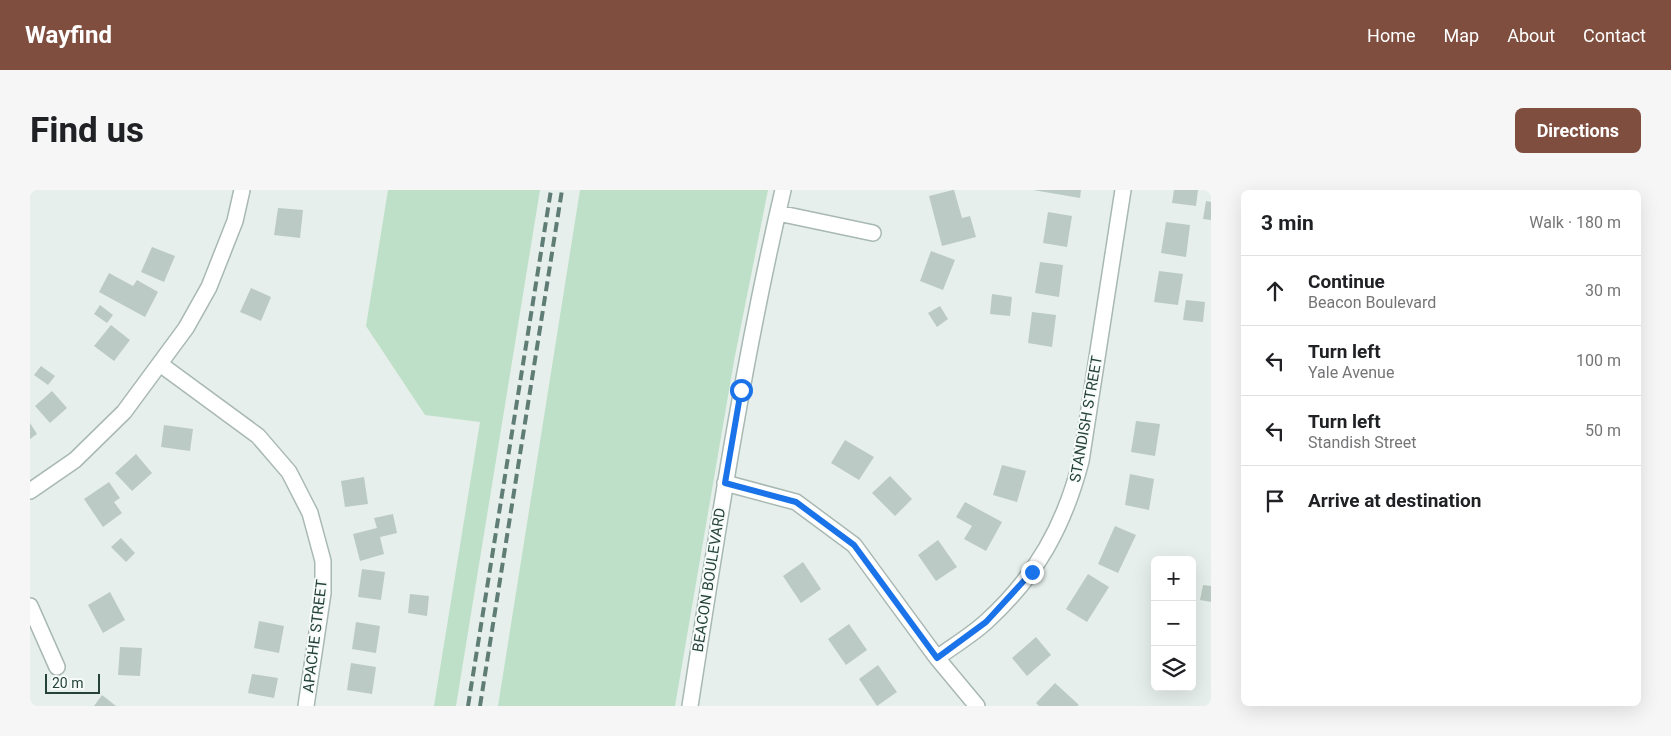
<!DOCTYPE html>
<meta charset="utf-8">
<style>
:root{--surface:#fff;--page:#f6f6f6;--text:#202124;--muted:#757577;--line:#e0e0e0;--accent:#7f4e3f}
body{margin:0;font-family:Roboto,sans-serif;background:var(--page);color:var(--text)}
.controls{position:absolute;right:15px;bottom:15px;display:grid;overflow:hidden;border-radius:8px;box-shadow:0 5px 20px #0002}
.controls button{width:45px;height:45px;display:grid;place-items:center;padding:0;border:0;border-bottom:1px solid var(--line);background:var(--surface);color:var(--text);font:25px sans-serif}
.scale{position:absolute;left:15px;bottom:12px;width:55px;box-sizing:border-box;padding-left:5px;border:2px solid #24423a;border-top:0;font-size:14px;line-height:18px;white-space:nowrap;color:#24423a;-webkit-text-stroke:4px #f7fbf9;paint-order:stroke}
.stop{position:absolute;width:15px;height:15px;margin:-11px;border:4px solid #1a73e8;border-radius:50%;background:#fff}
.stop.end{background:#1a73e8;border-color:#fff;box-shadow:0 1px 5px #0008}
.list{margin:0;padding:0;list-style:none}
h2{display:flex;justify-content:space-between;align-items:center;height:65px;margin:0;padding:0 20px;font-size:21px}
h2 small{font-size:16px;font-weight:400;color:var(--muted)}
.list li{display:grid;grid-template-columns:32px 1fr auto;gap:15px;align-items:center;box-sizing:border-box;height:70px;padding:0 20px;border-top:1px solid var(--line)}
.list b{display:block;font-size:19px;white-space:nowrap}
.list p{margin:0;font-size:16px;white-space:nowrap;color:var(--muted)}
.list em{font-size:16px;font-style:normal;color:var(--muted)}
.icon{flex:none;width:28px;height:28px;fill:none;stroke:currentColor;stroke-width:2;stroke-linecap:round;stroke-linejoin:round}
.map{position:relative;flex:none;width:1181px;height:516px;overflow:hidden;border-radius:8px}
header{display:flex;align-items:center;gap:30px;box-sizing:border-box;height:70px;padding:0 25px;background:var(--accent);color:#fff}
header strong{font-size:24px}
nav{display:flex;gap:28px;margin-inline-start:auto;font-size:18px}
.intro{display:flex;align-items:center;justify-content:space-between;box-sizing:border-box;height:120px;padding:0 30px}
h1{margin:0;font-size:35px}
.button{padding:12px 22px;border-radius:8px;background:var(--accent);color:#fff;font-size:18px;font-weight:700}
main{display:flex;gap:30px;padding:0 30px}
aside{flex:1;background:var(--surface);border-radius:8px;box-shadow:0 5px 20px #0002}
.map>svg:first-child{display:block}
</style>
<header>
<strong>Wayfind</strong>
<nav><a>Home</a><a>Map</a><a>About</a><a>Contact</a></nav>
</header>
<div class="intro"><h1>Find us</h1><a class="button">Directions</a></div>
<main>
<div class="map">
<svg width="1181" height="516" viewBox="0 0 1181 516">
<rect width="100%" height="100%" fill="#e6efeb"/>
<!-- green -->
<path fill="#bfe0c8" d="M358,0H510L426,516H404L450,232L395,225L336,136Z
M550,0H738L704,171L645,516H468Z"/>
<!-- building -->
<path fill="#bbcac4" d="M923,0H924L932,28L940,26L946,47L912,56L899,6Z
M1003,0H1051L1050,8Z
M1144,0H1168L1166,16L1142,13Z
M1176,11L1181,12V30L1173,29Z
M248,18L273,20L270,48L244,45Z
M1018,22L1042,26L1037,57L1013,53Z
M1136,32L1160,35L1156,67L1131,63Z
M122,57L145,66L134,92L111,82Z
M901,61L925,70L913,100L890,91Z
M1010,72L1033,75L1029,107L1005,103Z
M1129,81L1153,84L1148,115L1124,112Z
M79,83L103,96L107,90L128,102L115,127L69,102Z
M221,98L241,107L231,131L210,122Z
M962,104L982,107L980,126L960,124Z
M1156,110L1175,112L1173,132L1153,130Z
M70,115L83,125L77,133L64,124Z
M910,116L918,129L907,137L898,123Z
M1002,122L1026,125L1022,157L998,153Z
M81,135L100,150L84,171L64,156Z
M11,176L25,186L18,195L4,185Z
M22,201L37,218L20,233L5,216Z
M1106,231L1130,234L1125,266L1101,262Z
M0,233L7,244L0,249Z
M134,235L163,239L160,261L131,257Z
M815,250L844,267L829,290L801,273Z
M106,264L122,283L102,301L85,283Z
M972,275L996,281L987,312L963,305Z
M1100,284L1124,289L1119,320L1095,315Z
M860,286L882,309L865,326L842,303Z
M334,287L338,314L315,317L311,291Z
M79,292L90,308L84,312L92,323L73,337L54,309Z
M935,312L972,332L956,361L934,349L942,336L926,327Z
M363,324L367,343L350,347L354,364L330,371L323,344L347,338L344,328Z
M1085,336L1106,345L1088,383L1068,374Z
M91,348L105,363L96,372L81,357Z
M908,350L927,377L906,391L888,365Z
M773,372L791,399L771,413L753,386Z
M332,379L355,382L351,410L328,407Z
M1058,384L1079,397L1057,432L1036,419Z
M1173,395L1181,396V412L1170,410Z
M80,402L95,430L73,443L58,415Z
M380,404L399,406L397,426L378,423Z
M229,431L254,436L249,463L224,458Z
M326,432L350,436L346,463L322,459Z
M819,434L837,460L816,475L798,449Z
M1006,447L1021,465L997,486L982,468Z
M90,457L112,458L110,486L88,485Z
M321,473L346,477L342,504L317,500Z
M848,475L867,502L847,516L829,489Z
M222,484L248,488L244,508L218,503Z
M1025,493L1049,515L1047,516H1009L1006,513Z
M72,505L86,516H64Z"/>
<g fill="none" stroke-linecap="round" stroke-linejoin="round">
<!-- minor casing -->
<g stroke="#a8b8b2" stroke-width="18">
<path id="minor" d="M748,23L843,43
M130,174L228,246L259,282L280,323L293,371V403L276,516
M695,293L766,312L824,355L907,468L947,516
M0,301L45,270L94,222L156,138L179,97L205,31L212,0
M0,416L27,477
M907,468C923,456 942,445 957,431C1007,385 1034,336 1051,271L1093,0
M660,516C687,343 713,171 753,0"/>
</g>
<!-- minor -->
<use href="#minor" stroke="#fff" stroke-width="15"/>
<!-- rail -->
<path stroke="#5f7d75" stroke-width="4" stroke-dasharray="10 5" stroke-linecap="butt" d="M438,516L521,0
M450,516L532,0"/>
</g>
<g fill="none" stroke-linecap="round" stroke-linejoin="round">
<!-- route -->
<path stroke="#1a73e8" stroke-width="6" d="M711,200L695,293L766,312L824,355L907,468L956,432L1002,382"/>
</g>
<g text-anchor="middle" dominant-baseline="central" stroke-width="4" stroke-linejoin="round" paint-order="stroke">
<!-- street labels -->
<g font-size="15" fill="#24423a" stroke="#f7fbf9">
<text transform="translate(1056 229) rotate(-80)">STANDISH STREET</text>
<text transform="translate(679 390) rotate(-81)">BEACON BOULEVARD</text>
<text transform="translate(285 446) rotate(-83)">APACHE STREET</text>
</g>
</g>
</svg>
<div class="controls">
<button>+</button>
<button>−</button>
<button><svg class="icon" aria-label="layers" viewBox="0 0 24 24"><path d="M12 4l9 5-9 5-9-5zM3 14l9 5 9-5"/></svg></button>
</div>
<div class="scale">20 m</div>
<div class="stop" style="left:711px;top:200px"></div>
<div class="stop end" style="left:1002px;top:382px"></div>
</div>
<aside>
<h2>3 min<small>Walk · 180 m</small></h2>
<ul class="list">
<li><svg class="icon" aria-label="ahead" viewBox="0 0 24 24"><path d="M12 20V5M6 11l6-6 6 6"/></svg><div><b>Continue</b><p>Beacon Boulevard</p></div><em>30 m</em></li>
<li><svg class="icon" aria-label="left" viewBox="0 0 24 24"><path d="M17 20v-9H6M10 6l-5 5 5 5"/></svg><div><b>Turn left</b><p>Yale Avenue</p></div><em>100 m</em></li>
<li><svg class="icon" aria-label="left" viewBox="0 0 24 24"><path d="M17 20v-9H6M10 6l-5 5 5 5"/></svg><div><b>Turn left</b><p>Standish Street</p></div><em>50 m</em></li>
<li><svg class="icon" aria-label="arrive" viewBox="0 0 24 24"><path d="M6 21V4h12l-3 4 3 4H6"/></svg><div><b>Arrive at destination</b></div></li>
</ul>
</aside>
</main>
